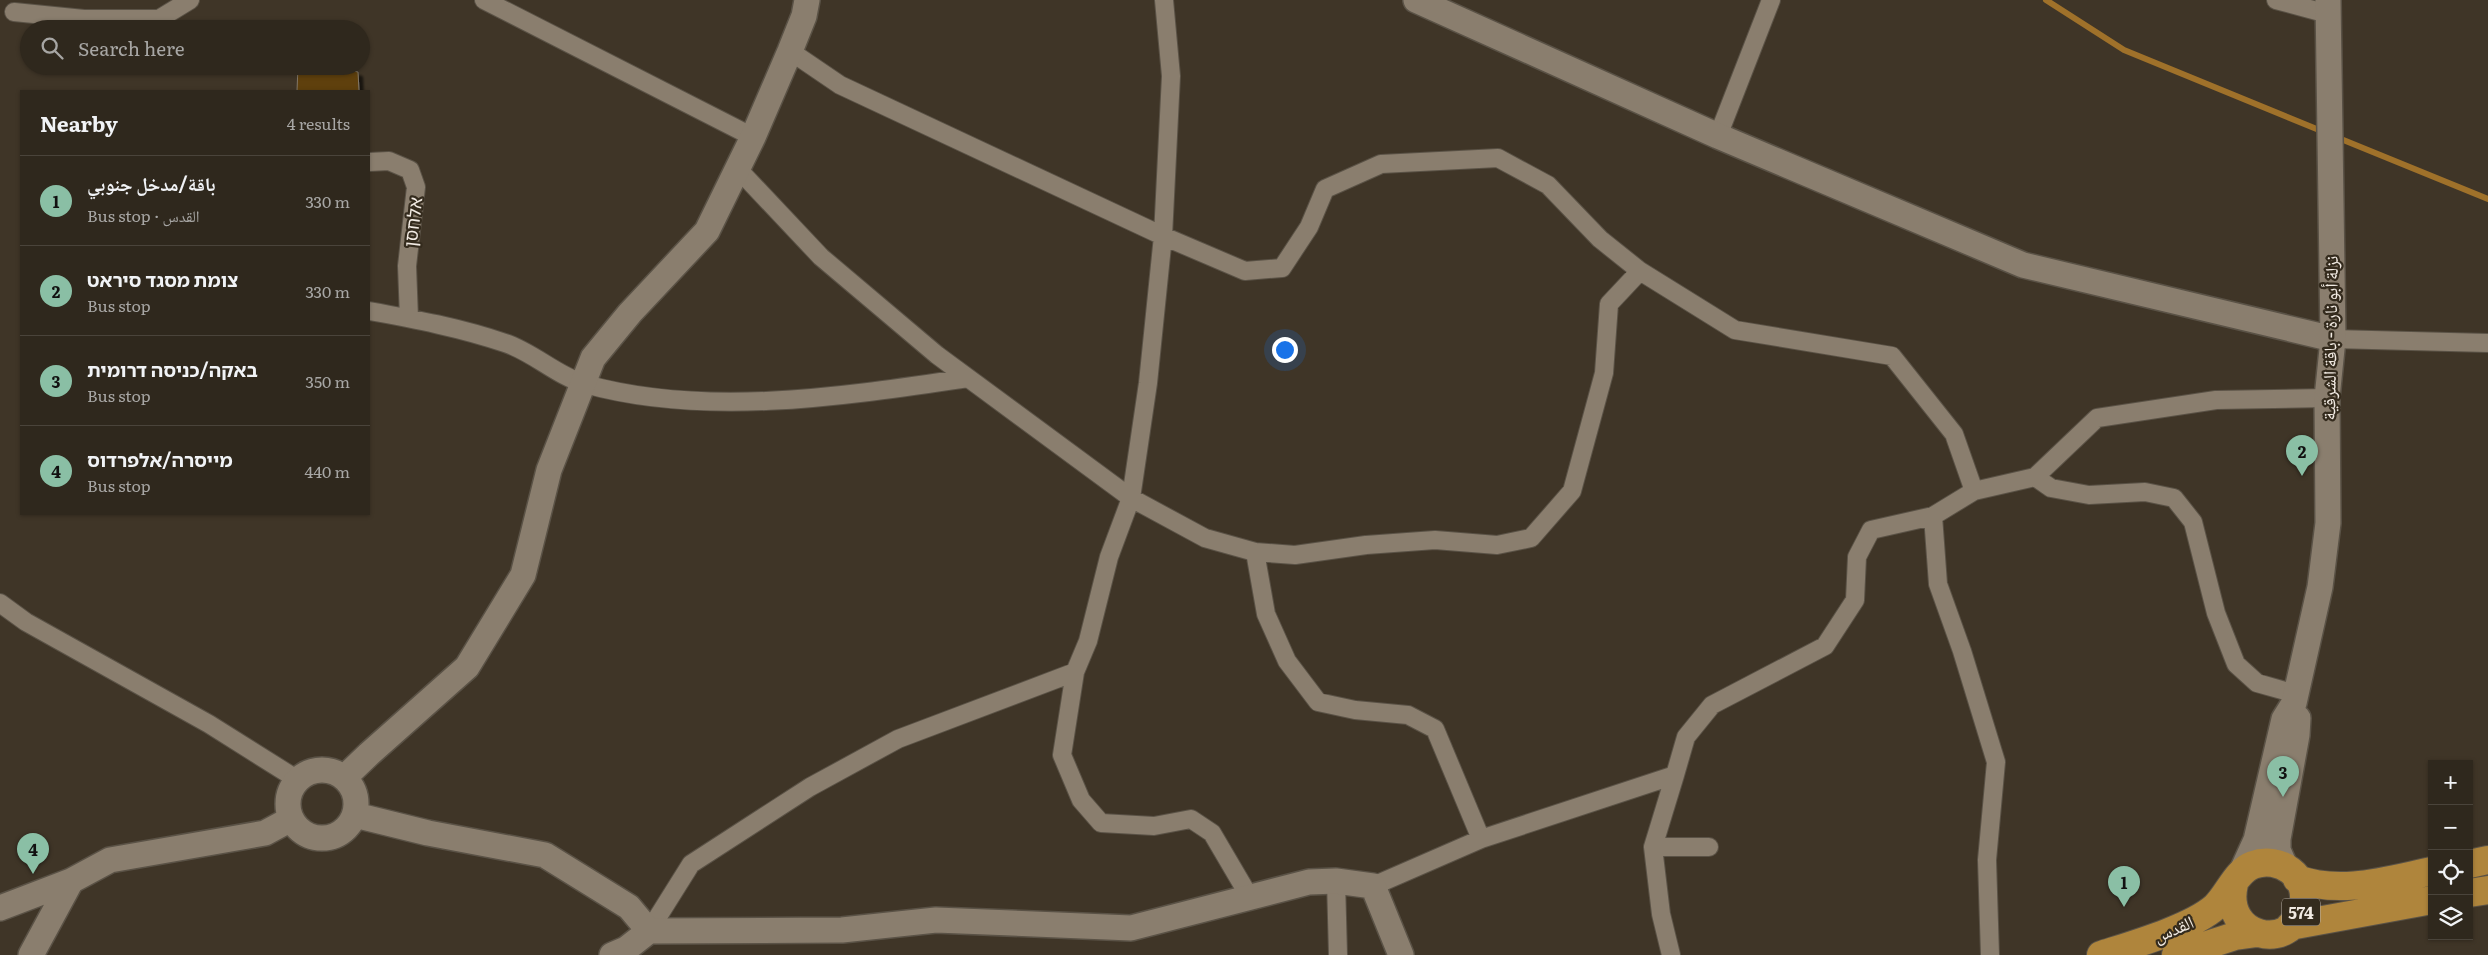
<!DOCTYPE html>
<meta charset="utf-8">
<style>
:root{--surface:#2f281d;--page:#373026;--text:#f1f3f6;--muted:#a7a6a4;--line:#4a443b;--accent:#8abfa5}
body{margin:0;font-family:Literata,"Noto Naskh Arabic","Noto Sans Hebrew",serif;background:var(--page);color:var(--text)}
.controls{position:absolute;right:15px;bottom:15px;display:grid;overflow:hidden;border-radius:0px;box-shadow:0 1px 4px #0004}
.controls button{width:45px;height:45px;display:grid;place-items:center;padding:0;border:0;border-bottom:1px solid var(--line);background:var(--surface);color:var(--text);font:25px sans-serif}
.you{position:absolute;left:1284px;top:349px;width:18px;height:18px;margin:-12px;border:4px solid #fff;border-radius:50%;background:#1a73e8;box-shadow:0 0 0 8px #1a73e833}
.badge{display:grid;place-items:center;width:32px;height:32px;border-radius:50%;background:var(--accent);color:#111;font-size:16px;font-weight:700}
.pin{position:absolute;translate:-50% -41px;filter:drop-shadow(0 1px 2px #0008)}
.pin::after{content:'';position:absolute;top:26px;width:18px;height:15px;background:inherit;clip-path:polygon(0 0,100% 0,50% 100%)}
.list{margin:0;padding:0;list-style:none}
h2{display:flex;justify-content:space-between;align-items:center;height:65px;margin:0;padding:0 20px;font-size:21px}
h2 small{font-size:16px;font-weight:400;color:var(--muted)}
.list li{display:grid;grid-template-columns:32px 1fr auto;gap:15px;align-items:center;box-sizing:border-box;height:90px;padding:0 20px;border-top:1px solid var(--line)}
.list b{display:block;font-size:19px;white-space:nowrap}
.list p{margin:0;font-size:16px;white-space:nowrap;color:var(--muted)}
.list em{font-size:16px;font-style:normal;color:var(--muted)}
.icon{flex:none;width:28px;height:28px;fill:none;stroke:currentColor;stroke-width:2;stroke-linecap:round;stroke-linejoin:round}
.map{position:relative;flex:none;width:2488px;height:955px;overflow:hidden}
.search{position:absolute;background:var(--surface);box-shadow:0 1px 4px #0004;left:20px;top:20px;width:350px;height:55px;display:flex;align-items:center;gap:12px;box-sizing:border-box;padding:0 18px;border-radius:28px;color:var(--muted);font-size:19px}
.panel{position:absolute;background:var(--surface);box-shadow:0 1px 4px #0004;left:20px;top:90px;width:350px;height:425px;border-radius:0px}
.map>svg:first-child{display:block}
</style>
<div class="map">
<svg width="2488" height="955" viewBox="0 0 2488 955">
<defs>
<filter id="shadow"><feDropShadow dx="4.5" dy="4.5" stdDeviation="1" flood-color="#0009"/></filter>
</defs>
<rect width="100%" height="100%" fill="#3f3527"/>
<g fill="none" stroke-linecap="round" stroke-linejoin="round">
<!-- stream -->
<path stroke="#9f712a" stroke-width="6" d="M2046,0L2124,50L2324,132
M2336,137L2488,199"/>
</g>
<!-- building -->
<path fill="#5f400b" stroke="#827767" filter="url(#shadow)" d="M298,66H330L358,72L359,91H297Z"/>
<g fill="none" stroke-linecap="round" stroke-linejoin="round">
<!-- street casing -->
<g stroke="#5a5246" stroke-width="20">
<path id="street" d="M484,0L753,137
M2276,0L2328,14
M14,12L84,19H159L190,0
M790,51L840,85L1163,236L1245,271L1282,268L1309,227L1325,189L1381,164L1498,158L1548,185L1600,239L1640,271L1735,330L1892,356L1954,434L1974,491
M1718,136L1771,0
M369,162L389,161L410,170L416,187L407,266L409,318
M738,169L821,257L937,355L1131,498L1205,538L1255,552L1295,555L1366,545L1435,540L1497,545L1531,538L1572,491L1604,373L1609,304L1640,271
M369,311C414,319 461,328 505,343C533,352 557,376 585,384C707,418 845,396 968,378
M2333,339L2488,343
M2035,477L2051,488L2089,495L2145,492L2174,498L2193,522L2216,613L2236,664L2257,683L2296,694
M1933,516L1938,584L1962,651L1996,762L1987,860L1990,955
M1255,552L1266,614L1287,661L1318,702L1355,710L1408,715L1435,729L1481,839
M0,603L26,622L209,724L298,780
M1075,672L1062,755L1081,800L1101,823L1154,826L1191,819L1212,833L1249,896
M1675,775L1653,847H1709
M1653,847L1661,914L1671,955
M1336,881L1338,955
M1373,886L1481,839L1675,775L1686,737L1712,705L1825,646L1855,600L1857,557L1871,530L1933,516L1974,491L2035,477L2097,418L2216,400L2327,398
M649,931L691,864L810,787L898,739L1075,672L1088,641L1109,557L1131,498L1148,383L1163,236L1171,76L1164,0"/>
</g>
<!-- secondary casing -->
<g stroke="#5a5246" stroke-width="28">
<path id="secondary" d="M1416,0L1718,136L2023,265L2333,339
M288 804a34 34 0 1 1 68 0a34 34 0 1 1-68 0Z
M344,778L369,754L467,667L523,575L549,470L593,358L630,313L707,231L753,137L790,51L804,16L807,0
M355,815L428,833L545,855L629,907L649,931
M2285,866L2278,850V839L2297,735L2298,718
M2241,873L2256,840L2284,719L2294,703L2320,587L2328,523L2327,398L2333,339L2328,0
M0,908L71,881L110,860L265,833L291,819
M31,955L71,881
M612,955L626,949L649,931L842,930L936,920L1131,928L1309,882L1336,881L1373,886L1401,955"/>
</g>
<!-- primary casing -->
<g stroke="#5a5246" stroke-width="30">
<path id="primary" d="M2469,864L2488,860
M2297,879C2341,895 2388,880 2432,871
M2469,893L2488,890
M2290,926L2432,900
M2101,955C2132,945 2191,928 2215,907C2228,895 2236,871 2253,865C2279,855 2310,876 2303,906C2292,954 2221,938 2234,884
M2176,955L2235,936L2257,933"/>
</g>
<!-- street -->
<use href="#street" stroke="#8a7e6e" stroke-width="18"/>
<!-- secondary -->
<use href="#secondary" stroke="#8a7e6e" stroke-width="25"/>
<!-- primary -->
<use href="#primary" stroke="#af853c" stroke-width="28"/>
</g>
<g text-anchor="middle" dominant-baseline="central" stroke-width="4.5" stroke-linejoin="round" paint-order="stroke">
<!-- shield labels -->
<rect fill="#342b1d" stroke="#b9b1a8" stroke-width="1" x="2282" y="898.5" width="38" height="27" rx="4"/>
<g font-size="16" font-weight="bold" fill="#f2ebe3">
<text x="2301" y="912">574</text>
</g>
<!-- street labels -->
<g font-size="18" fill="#f2ebe3" stroke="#342b1d">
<text transform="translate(412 222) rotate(-83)">אלחסן</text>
<text transform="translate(2329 338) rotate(-89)">نزلة أبو نارة - باقة الشرقية</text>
<text transform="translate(2173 928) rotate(-23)">القدس</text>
</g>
</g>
</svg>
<div class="controls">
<button>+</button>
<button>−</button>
<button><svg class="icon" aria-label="locate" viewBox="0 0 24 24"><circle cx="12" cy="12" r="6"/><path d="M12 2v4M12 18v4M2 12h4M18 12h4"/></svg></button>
<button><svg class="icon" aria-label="layers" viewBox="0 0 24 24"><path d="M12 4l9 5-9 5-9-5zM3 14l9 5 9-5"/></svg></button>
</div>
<div class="you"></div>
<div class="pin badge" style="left:2124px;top:907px">1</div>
<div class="pin badge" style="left:2302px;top:476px">2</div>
<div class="pin badge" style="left:2283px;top:797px">3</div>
<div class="pin badge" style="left:33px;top:874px">4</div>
<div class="search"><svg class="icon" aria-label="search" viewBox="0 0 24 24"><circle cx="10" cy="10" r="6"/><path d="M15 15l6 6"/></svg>Search here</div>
<section class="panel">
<h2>Nearby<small>4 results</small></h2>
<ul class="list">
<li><span class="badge">1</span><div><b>باقة/مدخل جنوبي</b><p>Bus stop · القدس</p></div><em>330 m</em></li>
<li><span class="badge">2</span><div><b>צומת מסגד סיראט</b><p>Bus stop</p></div><em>330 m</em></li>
<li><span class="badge">3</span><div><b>באקה/כניסה דרומית</b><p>Bus stop</p></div><em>350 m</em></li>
<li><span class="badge">4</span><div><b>מייסרה/אלפרדוס</b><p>Bus stop</p></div><em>440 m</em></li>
</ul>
</section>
</div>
